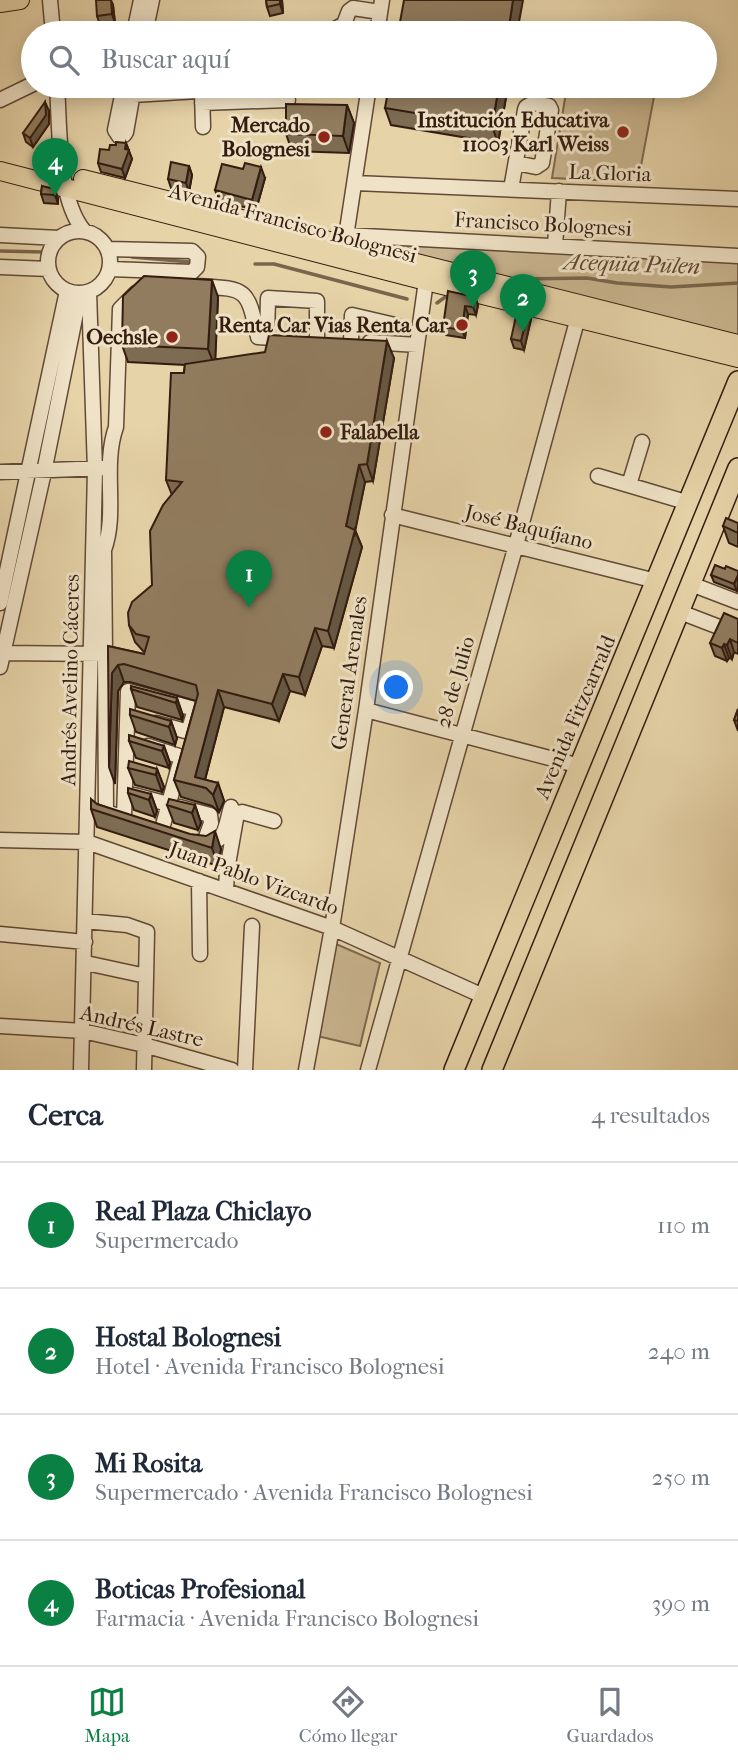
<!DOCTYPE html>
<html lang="es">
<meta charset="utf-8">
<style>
:root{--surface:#fff;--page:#f2f2f3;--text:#1f2937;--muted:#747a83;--line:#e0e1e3;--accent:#0b8043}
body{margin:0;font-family:"IM FELL French Canon",serif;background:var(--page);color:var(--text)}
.you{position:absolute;left:397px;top:688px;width:24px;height:24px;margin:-18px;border:5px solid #fff;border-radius:50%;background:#1a73e8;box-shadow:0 0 0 10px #1a73e833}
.badge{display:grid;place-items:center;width:46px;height:46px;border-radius:50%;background:var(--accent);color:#fff;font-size:23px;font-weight:700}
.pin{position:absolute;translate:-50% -58px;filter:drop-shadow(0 2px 4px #0008)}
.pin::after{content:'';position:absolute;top:37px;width:24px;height:21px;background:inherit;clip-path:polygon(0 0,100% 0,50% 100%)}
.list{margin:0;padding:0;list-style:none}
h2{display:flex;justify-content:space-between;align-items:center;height:91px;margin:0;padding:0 28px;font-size:30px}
h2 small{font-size:23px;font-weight:400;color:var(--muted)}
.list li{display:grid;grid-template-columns:46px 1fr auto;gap:21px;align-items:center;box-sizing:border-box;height:126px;padding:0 28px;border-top:2px solid var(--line)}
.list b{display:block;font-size:26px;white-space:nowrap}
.list p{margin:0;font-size:23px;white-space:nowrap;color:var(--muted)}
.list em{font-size:23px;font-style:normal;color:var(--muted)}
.icon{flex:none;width:38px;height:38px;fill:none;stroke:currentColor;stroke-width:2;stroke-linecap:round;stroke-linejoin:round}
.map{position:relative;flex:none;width:738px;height:1070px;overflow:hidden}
.search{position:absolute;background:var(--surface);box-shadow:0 4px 18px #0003;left:21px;right:21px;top:21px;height:77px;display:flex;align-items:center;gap:18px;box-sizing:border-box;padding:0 24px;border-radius:38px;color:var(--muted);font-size:26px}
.sheet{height:595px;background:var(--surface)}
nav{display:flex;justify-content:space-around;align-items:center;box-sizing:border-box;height:98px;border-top:2px solid var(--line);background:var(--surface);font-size:19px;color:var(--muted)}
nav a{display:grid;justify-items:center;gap:4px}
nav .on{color:var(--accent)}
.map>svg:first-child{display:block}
</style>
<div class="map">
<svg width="738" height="1070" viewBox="0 0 738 1070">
<rect width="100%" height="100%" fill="#e6d3a8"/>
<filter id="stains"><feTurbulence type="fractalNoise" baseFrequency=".00286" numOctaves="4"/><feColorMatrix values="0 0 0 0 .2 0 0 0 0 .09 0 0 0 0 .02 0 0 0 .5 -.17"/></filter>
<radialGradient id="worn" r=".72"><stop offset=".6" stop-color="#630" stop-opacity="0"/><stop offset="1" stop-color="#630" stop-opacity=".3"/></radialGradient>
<!-- green -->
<path fill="#c8b48e" stroke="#7e684f" stroke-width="2" d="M567,86H656L638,182L552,178Z
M408,245L738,261V341L408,257Z
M336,944L380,963L360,1046L317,1036Z"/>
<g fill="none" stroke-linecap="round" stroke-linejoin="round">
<!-- stream -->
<path stroke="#7a654c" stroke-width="3.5" d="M0,251L44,252
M132,257L190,262
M255,264H274L407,299
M524,279L587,278L617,283L671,287L738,283
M437,303L448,295"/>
<!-- minor casing -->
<g stroke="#604a36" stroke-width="17">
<path id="minor" d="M50,0L53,33
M134,33L141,0
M145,33L152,0
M328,33L344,24L349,11L353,8L380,12
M377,33L382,0
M57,86C60,128 57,198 84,231
M124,86L115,130L119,136L124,135L126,132L134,87
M202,93L203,127
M133,95L247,88
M0,100L33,84
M202,103L288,100
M355,183L738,199
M511,189L525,110L526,107L533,103L549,106L551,110L542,163L536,167L516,163
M48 262a31 31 0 1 1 62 0a31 31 0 1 1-62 0Z
M0,235L59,238
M346,235L738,256
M345,243L369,86
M555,245L559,191
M108,249L192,251L198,257L197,267L192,272L110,269
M0,267L49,269
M198,286C248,289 247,288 258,337L286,339
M267,338L268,298L317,301V340
M351,341L352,315L395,325
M370,342L417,345
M0,472L103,468
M598,476L689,503
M629,485L642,442
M392,515L656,581
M691,584L738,602
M0,603L67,291
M680,612L719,627
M0,653L105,654L104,550C118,512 102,467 116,427L120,309L136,293
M105,654L106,812L118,816
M0,667L44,472L80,293
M366,710L580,766
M156,723L189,732
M148,746L182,757
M134,795L210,815L211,823L205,840L199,842
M124,818L128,691L195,709L190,726
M162,829L179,766
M0,840L87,842L332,928L483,996
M200,842C226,847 225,827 231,807
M199,881L200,954
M226,890L227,870L237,813L242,812L274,821
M85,921L127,925L147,932L144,1070
M0,934L85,942
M86,963L146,976
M0,1026L83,1031L144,1045L232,1070
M81,1070L95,470L89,292
M245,1070L252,926
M306,1070L332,928L366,710L426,281
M368,1070L516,545L580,310"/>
</g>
<!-- major casing -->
<g stroke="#341d10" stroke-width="20">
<path id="major" d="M0,3L20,0
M0,171L426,281L738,358
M83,179L738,344"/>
</g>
<!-- highway casing -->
<g stroke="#341d10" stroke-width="22">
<path id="highway" d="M454,1070L738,381
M492,1070L738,468"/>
</g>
<!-- minor -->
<use href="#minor" stroke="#efe2c6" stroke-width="14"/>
<!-- major -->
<use href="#major" stroke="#e6d3a8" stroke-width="18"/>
<!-- highway -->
<use href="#highway" stroke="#e6d3a8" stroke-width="19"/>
</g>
<!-- wall -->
<path fill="#7d6b52" stroke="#341d10" stroke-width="2" d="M266,0H282L283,13L270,16L267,7Z
M113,5L115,23L100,25L97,16Z
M508,86L498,143L391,125L385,108Z
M347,105L354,123L349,153L292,151L286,134Z
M49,111V124L33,147L26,142L23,133Z
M126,143L132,159L125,178L101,172L98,163L109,150L116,145Z
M189,166L192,175L189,192L171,188L168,179Z
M265,178L256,210L219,201L215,190Z
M42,186L58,198V204L44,203L41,194Z
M218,297L215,359L394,358L373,481L365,482L355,530L362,547L334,648L322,646L305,695L290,691L279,721L224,707L205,780L218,783L224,801L219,812L212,806L181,797L174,780L196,701L130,682H124L118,691L115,784L108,646L144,654L145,652L143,651L135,642L129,625L152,585L172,495L166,480L185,365L128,362L122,345Z
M475,297L478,305L476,315L468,314L465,338L446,335L443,327Z
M531,319L524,350L514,348L511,339Z
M738,523V547L729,543L723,526Z
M725,569L738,571L737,591L714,582L711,575Z
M738,619V654L734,652L732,659L729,658L727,661L715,656L710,643Z
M131,689L177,698L183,716L182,720L137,707Z
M738,709V731L734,720Z
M130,715L171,721L177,738L175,745L136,732Z
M129,741L164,746L170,763L169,768L136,758Z
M128,768L157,769L164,787L162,792L135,785Z
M128,793L151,794L157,811L155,817L134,810Z
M97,804L221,849L218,866L97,827L91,809Z
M167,805H195L201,823L198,830L174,823Z"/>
<!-- shaded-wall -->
<path fill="#665742" stroke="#341d10" stroke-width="2" d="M111,0L113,5L115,23L112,14Z
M280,0H282L283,13L280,4Z
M513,0H523L517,33H508Z
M499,86H508L498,143L492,126Z
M45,102L49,111V124L33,147L30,138Z
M347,105L354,123L349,153L343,136Z
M126,143L132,159L125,178L122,169Z
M189,166L192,175L189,192L186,183Z
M261,167L265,178L256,210L252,200Z
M55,189L58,198V204L55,195Z
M212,280L218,297L215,367L208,349Z
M475,297L478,305L476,315L473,307Z
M465,306L468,314L465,338L462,330Z
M528,310L531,319L524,350L521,341Z
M387,341L394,358L373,481L367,464Z
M359,465L365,482L354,537L355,530L362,547L334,648L328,631L346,526Z
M738,575V589L737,591L734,584Z
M315,628L322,646L305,695L299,677Z
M730,639L734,652L732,659L727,645Z
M724,644L729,658L727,661L722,648Z
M118,665L124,682L118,691L115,784L109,767L112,673Z
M283,674L290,691L279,721L272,704Z
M218,690L224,707L203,787L195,777Z
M177,698L183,716L182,720L176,703Z
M171,721L177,738L175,745L169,727Z
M164,746L170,763L169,768L162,751Z
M157,769L164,787L162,792L156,775Z
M218,783L224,801L219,812L213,795Z
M151,794L157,811L155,817L149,800Z
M195,805L201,823L198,830L192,813Z
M215,831L221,849L218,866L212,848Z"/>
<!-- building -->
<path fill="#917c5f" stroke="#341d10" stroke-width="2" d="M96,0H111L112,14L97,16Z
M266,0H280V4L267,7Z
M404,0H513L508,33H398Z
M389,86H499L492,126L385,108Z
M45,102L46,115L30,138L23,133Z
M286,104L347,105L343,136L286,134Z
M116,142L126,143L125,149L129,150L122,169L98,163L100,149L109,150L110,145H116Z
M171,162L189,166L186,183L168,179Z
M245,163L261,167L252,200L215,190L222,164L243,169Z
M42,186L55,189V195L41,194Z
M144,276L212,280L208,349L122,345L123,296Z
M448,291L475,297L473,307L465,306L462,330L443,327Z
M518,307L528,310L521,341L511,339Z
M269,335L387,341L367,464L359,465L346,526L355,530L328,631L315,628L299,677L283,674L272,704L218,690L195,777L218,783L213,795L206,788L174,780L198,694L196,685L124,664L118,665L112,673L109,767L108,646L144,654L149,637L136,634L129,625L128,613L132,602L152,585L150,531L163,505L182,482L166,480L171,373H184L185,364L265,352Z
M726,518L738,523V533L723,526Z
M715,565L725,569L726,566L738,571V575L734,584L711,575Z
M724,613L738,619V643L730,639L727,645L724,644L722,648L710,643Z
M131,686L177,698L176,703L131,689Z
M130,709L171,721L169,727L130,715Z
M738,709V721L734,720Z
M129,735L164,746L162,751L129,741Z
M129,761L157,769L156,775L128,768Z
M128,788L151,794L149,800L128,793Z
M91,799L97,804L190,834L206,836L215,831L212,848L91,809Z
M169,799L195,805L192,813L167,805Z"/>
<!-- markers -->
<g fill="#8f2418" stroke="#efe2c6" stroke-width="2.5">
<circle cx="623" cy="132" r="7"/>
<circle cx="324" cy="137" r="7"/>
<circle cx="462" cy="325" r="7"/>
<circle cx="172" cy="337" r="7"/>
<circle cx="326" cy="432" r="7"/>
</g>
<g text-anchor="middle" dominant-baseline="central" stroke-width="6" stroke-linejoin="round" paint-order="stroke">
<!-- poi labels -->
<g font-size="21" font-weight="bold" fill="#341d10" stroke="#efe2c6" text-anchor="end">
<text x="609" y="120">Institución Educativa<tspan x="609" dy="24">11003 Karl Weiss</tspan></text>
<text x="310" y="125">Mercado<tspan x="310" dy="24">Bolognesi</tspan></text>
<text x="448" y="325">Renta Car Vias Renta Car</text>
<text x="158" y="337">Oechsle</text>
<text x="340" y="432" text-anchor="start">Falabella</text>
</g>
<!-- street labels -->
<g font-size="21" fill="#341d10" stroke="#efe2c6">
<text transform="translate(610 173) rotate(2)">La Gloria</text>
<text transform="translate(293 223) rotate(15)">Avenida Francisco Bolognesi</text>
<text transform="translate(543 224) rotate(3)">Francisco Bolognesi</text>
<text transform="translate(529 527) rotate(14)">José Baquíjano</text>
<text transform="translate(349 673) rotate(-82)">General Arenales</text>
<text transform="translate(70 680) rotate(-89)">Andrés Avelino Cáceres</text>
<text transform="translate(455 682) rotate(-74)">28 de Julio</text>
<text transform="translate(575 717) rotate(-67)">Avenida Fitzcarrald</text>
<text transform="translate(254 878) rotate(20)">Juan Pablo Vizcardo</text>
<text transform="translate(142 1026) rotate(13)">Andrés Lastre</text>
</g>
<!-- water labels -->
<g font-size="23" font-style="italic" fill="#5d4733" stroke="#efe2c6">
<text transform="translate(632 264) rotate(2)">Acequia Pulen</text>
</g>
</g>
<rect width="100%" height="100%" filter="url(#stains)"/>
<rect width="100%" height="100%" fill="url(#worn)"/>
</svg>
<div class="you"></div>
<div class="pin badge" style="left:249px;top:608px">1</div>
<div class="pin badge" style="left:523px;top:332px">2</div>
<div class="pin badge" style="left:473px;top:308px">3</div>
<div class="pin badge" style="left:55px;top:196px">4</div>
<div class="search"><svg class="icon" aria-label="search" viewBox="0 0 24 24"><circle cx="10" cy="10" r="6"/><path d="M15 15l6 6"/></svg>Buscar aquí</div>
</div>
<section class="sheet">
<h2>Cerca<small>4 resultados</small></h2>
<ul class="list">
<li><span class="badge">1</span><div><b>Real Plaza Chiclayo</b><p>Supermercado</p></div><em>110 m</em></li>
<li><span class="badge">2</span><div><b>Hostal Bolognesi</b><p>Hotel · Avenida Francisco Bolognesi</p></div><em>240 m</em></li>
<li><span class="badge">3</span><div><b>Mi Rosita</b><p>Supermercado · Avenida Francisco Bolognesi</p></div><em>250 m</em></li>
<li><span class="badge">4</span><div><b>Boticas Profesional</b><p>Farmacia · Avenida Francisco Bolognesi</p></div><em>390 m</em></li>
</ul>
</section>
<nav>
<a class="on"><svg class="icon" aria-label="map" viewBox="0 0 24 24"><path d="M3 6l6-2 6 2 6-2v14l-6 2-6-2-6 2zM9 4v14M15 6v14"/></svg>Mapa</a>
<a><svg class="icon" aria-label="directions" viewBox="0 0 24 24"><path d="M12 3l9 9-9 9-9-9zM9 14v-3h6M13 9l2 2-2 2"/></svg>Cómo llegar</a>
<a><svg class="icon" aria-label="saved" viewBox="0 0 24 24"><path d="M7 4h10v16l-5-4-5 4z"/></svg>Guardados</a>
</nav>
